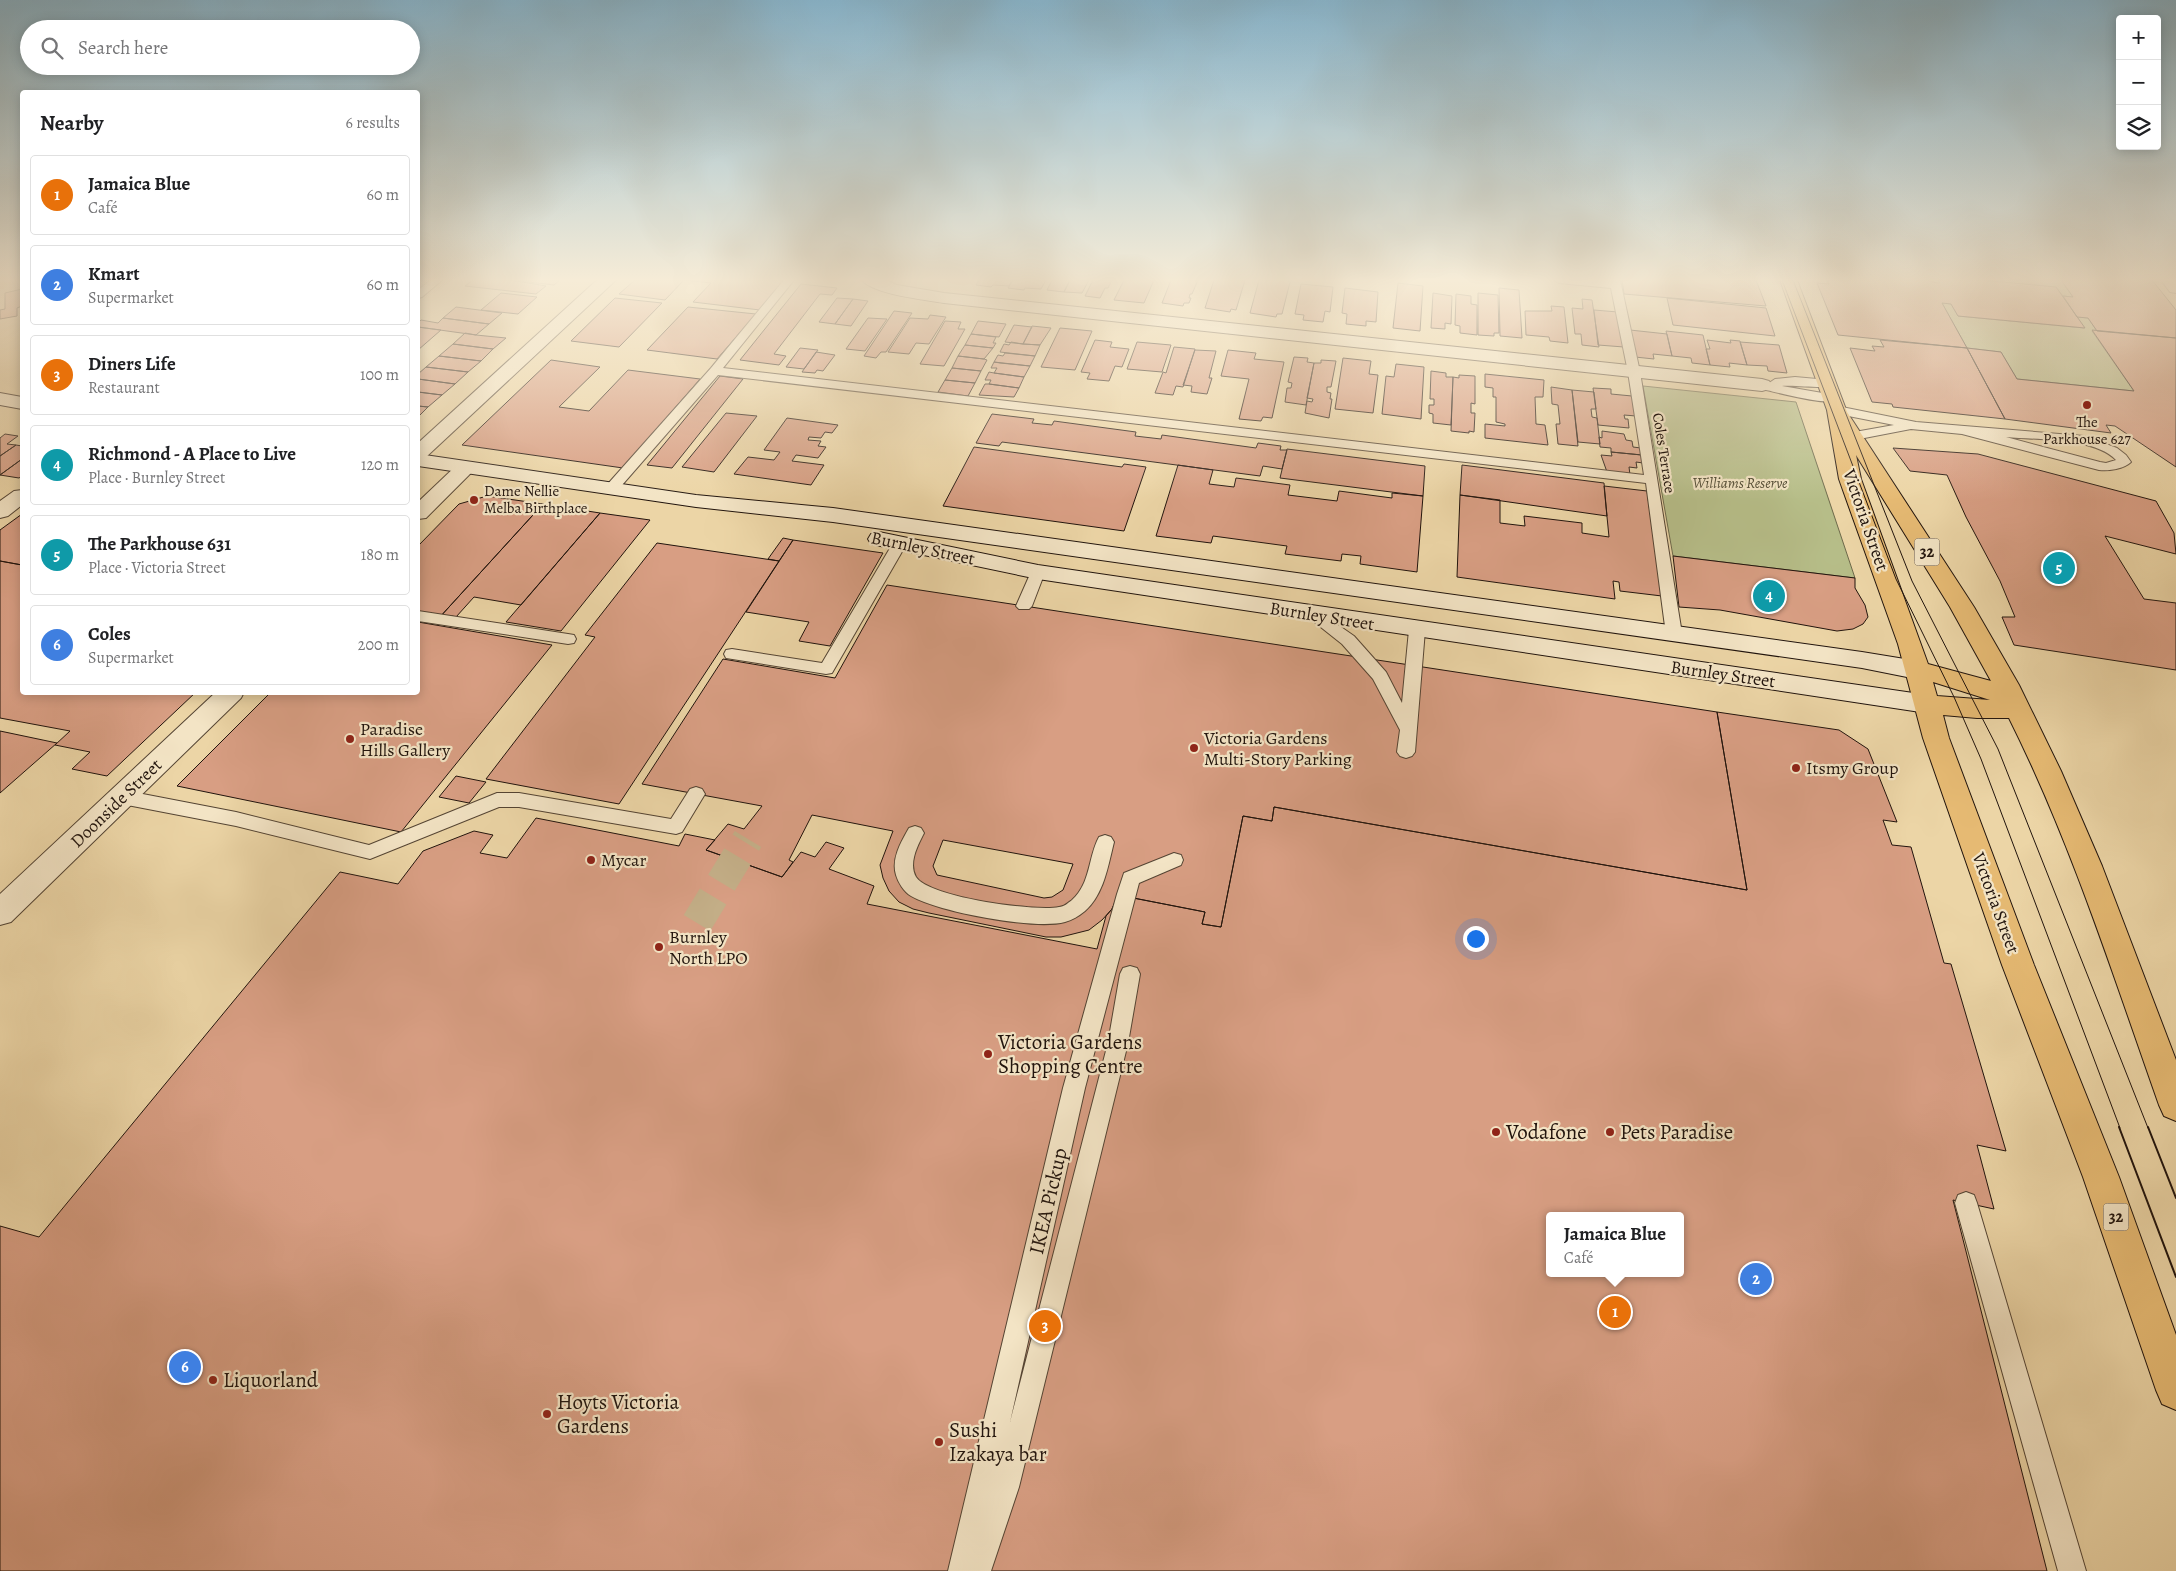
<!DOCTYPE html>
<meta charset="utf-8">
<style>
:root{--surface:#fff;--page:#f2f2f2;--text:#202124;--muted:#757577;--line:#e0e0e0;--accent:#1a73e8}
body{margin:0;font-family:Alegreya,serif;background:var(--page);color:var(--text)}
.controls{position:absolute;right:15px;top:15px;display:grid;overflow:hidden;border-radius:5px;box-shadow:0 2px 12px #0003}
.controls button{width:45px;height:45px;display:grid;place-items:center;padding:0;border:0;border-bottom:1px solid var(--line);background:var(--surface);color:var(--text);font:25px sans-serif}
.you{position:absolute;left:1475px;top:938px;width:18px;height:18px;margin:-12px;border:4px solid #fff;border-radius:50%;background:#1a73e8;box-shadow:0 0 0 8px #1a73e833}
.badge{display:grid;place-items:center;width:32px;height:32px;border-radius:50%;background:var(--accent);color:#fff;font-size:16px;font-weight:700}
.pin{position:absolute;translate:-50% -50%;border:2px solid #fff;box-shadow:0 1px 5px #0006}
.popup{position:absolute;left:1546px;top:1212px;width:138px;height:65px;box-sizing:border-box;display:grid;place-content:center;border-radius:5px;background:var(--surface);filter:drop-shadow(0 1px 4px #0005);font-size:16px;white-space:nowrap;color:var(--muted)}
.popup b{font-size:19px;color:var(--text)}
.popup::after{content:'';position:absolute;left:50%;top:100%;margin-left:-10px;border:10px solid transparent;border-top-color:var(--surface)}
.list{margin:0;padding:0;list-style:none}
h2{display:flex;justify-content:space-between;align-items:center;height:65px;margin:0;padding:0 20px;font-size:21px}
h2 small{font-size:16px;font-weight:400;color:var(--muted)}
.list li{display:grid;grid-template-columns:32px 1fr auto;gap:15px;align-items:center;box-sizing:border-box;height:80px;margin:0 10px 10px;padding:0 10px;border:1px solid var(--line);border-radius:5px}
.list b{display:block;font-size:19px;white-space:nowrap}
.list p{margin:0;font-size:16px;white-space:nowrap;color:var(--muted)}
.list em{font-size:16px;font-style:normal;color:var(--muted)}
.icon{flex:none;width:28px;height:28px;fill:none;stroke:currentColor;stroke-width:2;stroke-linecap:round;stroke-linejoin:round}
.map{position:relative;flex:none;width:2176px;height:1571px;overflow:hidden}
.search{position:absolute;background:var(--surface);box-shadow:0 2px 12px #0003;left:20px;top:20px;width:400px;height:55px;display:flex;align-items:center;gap:12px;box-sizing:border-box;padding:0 18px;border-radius:28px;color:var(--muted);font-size:19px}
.panel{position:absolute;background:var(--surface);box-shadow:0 2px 12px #0003;left:20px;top:90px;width:400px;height:605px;border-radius:5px}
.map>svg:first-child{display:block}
</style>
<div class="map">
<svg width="2176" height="1571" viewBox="0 0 2176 1571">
<rect width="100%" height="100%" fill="#ecd5a6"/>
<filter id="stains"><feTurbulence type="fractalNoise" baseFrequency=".004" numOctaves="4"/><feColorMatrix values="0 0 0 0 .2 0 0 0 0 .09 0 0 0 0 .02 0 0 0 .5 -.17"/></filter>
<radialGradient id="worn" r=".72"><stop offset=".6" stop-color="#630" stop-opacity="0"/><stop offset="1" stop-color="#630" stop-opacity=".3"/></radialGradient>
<!-- green -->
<path fill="#b6bd88" stroke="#6c684a" d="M1980,280H2061L2073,297L2063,296L2056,287Z
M1942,303L1951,304L1958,316L2084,328L2077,317L2088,318L2097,331H2092L2134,391L2017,379L2001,352L1967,348Z
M1643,386L1796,402L1855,578L1673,556Z"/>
<!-- building -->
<path fill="#d89e83" stroke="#21140d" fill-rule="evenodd" d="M418,280H433L418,292Z
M473,280H511L546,286L536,294L465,286Z
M511,280H560L554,285Z
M635,280H786L760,310L693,302L711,283L684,280L665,300L619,294Z
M979,280H1012L1009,286L993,285L991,287L976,285Z
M1013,280H1046L1041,289L1025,288L1024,290L1008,288Z
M1052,280H1070L1064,292L1047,290Z
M1070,280H1089L1082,293L1064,292Z
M1093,280H1112L1108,288H1105L1100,298L1085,296Z
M1124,280H1154L1144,303L1114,300Z
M1171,280H1198L1192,294H1190L1189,298H1191L1189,303H1184L1183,306L1162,303Z
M1214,280H1245L1236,310L1231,309L1230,312L1205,308Z
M1259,280H1287L1290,282L1282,314H1277L1276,317L1250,313Z
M1622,280H1756L1766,306L1624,294Z
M1827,280H1929L1931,282L1940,283L1938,280H1980L2056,287L2085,328L1958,316L1951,304L1942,303L1967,348L1838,335L1817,283L1829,284Z
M2061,280H2152L2176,310V338L2097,331L2088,318L2077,317L2063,296L2073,297Z
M1398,283L1423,286L1420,331L1393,328Z
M801,284L837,288L832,295L820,294L774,354L786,356L779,365L740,360Z
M1301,284L1333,287L1330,312L1325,311L1323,322L1303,320L1304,315L1295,314Z
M1345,288L1378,292L1376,322L1366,321V326L1346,324L1347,314L1342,313Z
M1499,288L1519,290L1522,338L1500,336Z
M22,289V306L17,308V316L0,319V310L5,309V293Z
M501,293L537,297L518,314L481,310Z
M1433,293L1452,296L1451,324L1445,323V329L1431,328Z
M1478,293L1498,295L1499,333H1494V336L1478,335Z
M1456,294L1471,296V304L1477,305V335L1460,333V326L1455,325Z
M615,298L662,303L619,347L571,341Z
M837,298L853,299L835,324L819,322Z
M1667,298L1766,308L1775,336L1673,325Z
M853,299L868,301L851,326L835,324Z
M1582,299L1592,300L1599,347L1582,345L1581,334H1575L1572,308L1583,309Z
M1551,306L1564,307L1568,343L1550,341L1549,337L1526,335L1525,311H1552Z
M456,307L502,313L489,324L443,318Z
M688,307L756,314L717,359L647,350Z
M1594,310L1618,312L1624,347L1598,345Z
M894,311L912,313L886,352H881L876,358L864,356Z
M930,315L946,317L929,344L916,343L909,354L888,352L910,318L928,319Z
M443,318L489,324L476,335L418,327V323L421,320L438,323Z
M868,318L887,319L865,351L846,349Z
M945,321L961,322L958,329H965L944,366L920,364Z
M978,321L1006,324L999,337L971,334Z
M1014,325L1032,327L1023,344L1005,342Z
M1032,326L1051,328L1040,345L1023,344Z
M418,327L441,330L418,350Z
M1060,328L1092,331L1075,370L1041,367Z
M1630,330L1667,334L1672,356L1653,354L1654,359L1635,357Z
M2092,330L2176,338V467L2115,426L2106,425L2111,433L2005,419L1967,348L2001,352L2017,379L2134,391Z
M1666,331L1703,335L1710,365L1692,363L1691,358L1672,356Z
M465,333L476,335L506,338L493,349L453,344Z
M971,334L996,337L993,343H996L993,348L965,345Z
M1095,340L1112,342L1110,347L1129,349L1122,367L1115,366L1109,381L1087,379L1090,373L1081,372Z
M1707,340L1731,343L1730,340L1740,341L1747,365L1729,363L1730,367L1710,365L1706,349H1710Z
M1880,340L1967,348L2005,419L1893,407L1892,404L1872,402L1850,348L1875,351L1872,346L1884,347Z
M1011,342L1023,344L1040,345L1035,356L1000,352L1004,344L1009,345Z
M1137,342L1171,345L1162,372L1127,369Z
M1740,342L1779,345L1787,373L1768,371L1767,366L1747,365Z
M453,344L493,349L481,361L439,356Z
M965,345L993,348L984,359L958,356Z
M1174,347L1195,349L1183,387L1176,386L1173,395L1155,393L1163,372L1166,373Z
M800,348L818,350L804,369L786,367Z
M1195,350L1216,351L1209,378H1212L1207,394L1191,392L1192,386L1183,385Z
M1228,350L1256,353L1254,359L1284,362L1272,418L1263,417L1261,421L1239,419L1249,379L1221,376Z
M816,352L835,355L823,371L817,370L815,373L802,372Z
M1005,353L1035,356L1030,366L994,362L998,355L1003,356Z
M439,356L481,361L468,372L426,367Z
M958,356L984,359L987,360L981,371L952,368Z
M1294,357L1308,358L1307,362L1314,363L1306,405L1285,402L1287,388H1291L1292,383L1288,382Z
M1343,358L1371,361L1369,374L1378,375L1373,413L1335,409Z
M551,360L600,367L559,407L589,411L628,370L700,379L623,468L462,445Z
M1321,360L1336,361L1331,387H1327V392L1331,393L1330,399H1332L1329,418L1305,413L1307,401L1312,402L1313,399L1307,398L1314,363H1321Z
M994,362L1000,363L1030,366L1024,377L994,373L997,368H991Z
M1396,364L1424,367L1421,419L1382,414L1386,376L1394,377Z
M426,367L468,372L455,384L418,379V374Z
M952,368L981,371L975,383L945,380Z
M1431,371L1446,373V377H1453L1451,425L1433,423V414L1429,413V405H1434V399H1430Z
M989,372L994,373L1024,377L1019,388L989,384L991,380H985Z
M1485,374L1544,380L1543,397H1535L1536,424L1545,425L1548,445L1485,438V424L1505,426V424L1496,422V397H1493V388L1485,387Z
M1459,375L1475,376V404L1471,403V413H1475L1474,432L1469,431V433L1451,431L1453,377L1459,378Z
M720,376L743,379L672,468L647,465Z
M418,379L455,384L442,395L418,392Z
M945,380L975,383L968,396L938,392Z
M985,384H989L1019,388L1014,397L979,395Z
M1551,387L1572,390L1578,446L1558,444L1556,424H1560L1558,405L1552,404Z
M1593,388L1611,389V394L1632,396L1636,416L1624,415L1625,419H1628L1629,428L1598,425Z
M1572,390L1594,392L1596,409H1591L1592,417L1597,418L1600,444L1578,442Z
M418,392L442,395L428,407L418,406Z
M418,406L428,407L418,417Z
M726,413L757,416L714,472L682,467Z
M992,414L1034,419L1032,423L1052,425L1054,421L1136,432L1135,436L1161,439L1162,435L1256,448L1258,443L1281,446L1280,450H1287L1282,469L1263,466L1260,476L1002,442L999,446L976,443Z
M787,418L838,425L832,433L825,432L821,438L809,437L808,440L821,441L818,446L826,447L818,458L796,455L792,461L824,465L811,485L734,474L748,457L774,460L780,452L764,450Z
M1602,431L1624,434L1626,440L1632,441L1633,447L1641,448L1642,455L1611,452V448L1600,447L1599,437L1602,438Z
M5,434L18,436L7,444L16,445L0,456V438Z
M16,445L22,446V459L0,475V456Z
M974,447L1122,467L1124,464L1146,467L1124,531L943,506Z
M1893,448L1978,454L2156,501L2174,533L2176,554L2105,536L2144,599L2176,603V670L2014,645L2002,617H2015L2000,581L1966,517L1947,475L1910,471Z
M1287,449L1425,466L1423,496L1280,478Z
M1611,452L1642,455L1643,463L1636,462L1637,468L1629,467L1630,475L1607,472L1601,455L1612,456Z
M22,459V476L19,478L0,475Z
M1178,465L1213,470L1209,484L1234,487L1236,478L1290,485L1288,495L1337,501L1339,491L1392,498V493L1423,496L1417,572L1360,564L1361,556L1342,554L1341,561L1285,554L1287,546L1213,536L1211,543L1156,536Z
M1462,465L1604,483L1607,516L1460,495Z
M1604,486L1647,491L1662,596L1620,591L1619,582L1613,581L1615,599L1457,577L1460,495L1500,500V523L1525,526L1524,516L1582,523V533L1609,537Z
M487,496L543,504L439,618L418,614V546L459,504Z
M543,504L600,513L521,605L474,597L456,617L452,616L448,619L439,618Z
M600,513L650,520L561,631L506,622Z
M22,514V565L0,561V530Z
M783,538L793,540L779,561L768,559Z
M793,540L883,553L830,646L799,641L809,622L746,612Z
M657,543L779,561L619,804L486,779L595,637L585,635Z
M1673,556L1855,578V588L1865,605L1868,617L1863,624L1853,629L1837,631L1720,610L1679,607Z
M0,561L22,565V692H196L107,776L72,769L90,752L55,745L70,731L0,718Z
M887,585L1717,712L1747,890L1274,807L1272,821L1243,816L1221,927L1202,924L1205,912L1118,895L1112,909L1102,920L1089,930L1061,937H1046L929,913L913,909L899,902L889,891L883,878L880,865L893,831L812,815L789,860L793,862L782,877L706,850L728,824L744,829L762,806L642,784L723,659L835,678ZM943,840L1073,864L1063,890L1052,897L1044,898L937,875L933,866Z
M418,622L552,645L401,832L177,786L271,692H418Z
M1717,712L1839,730L1868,749L1897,822L1883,820L1892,845L1911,847L1944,963L1951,964L2006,1151L1977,1145L1994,1209L1953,1200L2047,1571H0V1226L39,1237L340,872L398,884L423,851L474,831L493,835L480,853L507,858L536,818L679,846L685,834L715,840L706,850L782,877L801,852L815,857L826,842L844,848L829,869L874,886L867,904L1097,949L1106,916L1112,909L1118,895L1205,912L1202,924L1221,927L1243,816L1272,821L1274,807L1747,890ZM1550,1216H1680V1273H1550Z
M0,731L57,743L0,793Z
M456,776L486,782L469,803L439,797Z"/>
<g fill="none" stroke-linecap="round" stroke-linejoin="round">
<!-- street-tunnel -->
<path stroke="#c3ae87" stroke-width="31" stroke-dasharray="31 16" stroke-linecap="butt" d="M697,923L748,839"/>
<!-- lane casing -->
<g stroke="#544433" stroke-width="2">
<path id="lane" d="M431,280H442L422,297L418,298V290Z
M784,280H794L723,368L1644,475L1628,372L1611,288L1559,283L1554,280H1620L1640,372L1682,634L1679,638H1669L1666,634L1646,483L718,375L616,492H606L604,489L606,486L711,368Z
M1795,377L1828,380L1834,384C1828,390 1793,385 1782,386L1834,395L1840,399C1831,408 1772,391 1758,388L1756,385L1762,381L1769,383L1775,379Z
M1837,406L1916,422L2084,436L2117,448L2126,455L2131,462C2124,469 2109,471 2099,470L1962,434L1911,429L1854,440L1848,436L1849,433L1894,425L1833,413L1831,410ZM2006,437C2037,440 2094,437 2116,460L2106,463L2100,462Z
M900,539L905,540L907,543L832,673L826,674L726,658L724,654L726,650L732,649L822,663L893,543L895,540Z
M1038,567L1043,569L1045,572L1032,606L1029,609H1019L1016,606L1031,572L1033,569Z
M1313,609L1318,611L1354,636L1386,672L1402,703L1409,630L1412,626H1422L1425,630L1415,752L1412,756L1406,758L1400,756L1397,752L1400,730L1373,679L1342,644L1308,617L1305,614L1308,611Z
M418,611L568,634L574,635L576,639L574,643L568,644L418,621Z
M696,787L702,789L705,794L682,832L676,834L519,807H499L370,859L236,826L122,804L116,802L113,797L116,792L122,790L236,812L369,845L497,793H519L671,819L690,789Z
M915,826L921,828L924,833C918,845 908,863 916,877C928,897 1035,912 1059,907C1064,907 1068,903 1072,900C1091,883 1088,857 1099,837L1105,835L1111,837L1114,842C1108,866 1104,894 1085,911C1079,916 1072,920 1065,922C1035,930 938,912 911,896C904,892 898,882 896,875C891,859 901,842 909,828Z
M1174,853L1181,855L1183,860L1181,865L1139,883L1085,1088L1010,1422L1108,1043L1120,974L1123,968L1130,966L1137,968L1140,974L1128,1043L1019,1487L991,1571H948L1063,1088L1117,894L1124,873Z
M1966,1192L1974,1195L1977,1203L2086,1571H2058L1955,1203L1958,1195Z"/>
</g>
<!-- street casing -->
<g stroke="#544433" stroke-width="2">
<path id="street" d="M597,280H616L425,458L418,460V443Z
M862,280H885L897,285L944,293L1762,379L1769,381L1772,385L1769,389L1762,391L944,303C926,300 872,294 862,280Z
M2161,280H2176V293L2170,292Z
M465,462L472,464L475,468L472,472L426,518L418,519V502L458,464Z
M22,490V505L8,516L0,518V501L14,491Z
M216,692H244L241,698L11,922L0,925V894Z"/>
</g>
<!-- secondary casing -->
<g stroke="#21140d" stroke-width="2">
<path id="secondary" d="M0,393L22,397V409L0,405Z
M418,454L696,495L833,508L1862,652L1917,661L1926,664L1930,670L1926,676L1917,679L1862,668L833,522L696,507L418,466Z
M879,532L1038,565L1927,695L1936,698L1940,704L1936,710L1927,713L1038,579L871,544L868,539L871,534Z"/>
</g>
<!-- primary casing -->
<g stroke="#21140d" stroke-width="2">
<path id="primary" d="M1780,280H1797L1847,412L1974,607L2019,685L2061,771L2102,866L2176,1060V1121L2164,1116L2159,1105C2113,975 2071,842 2009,718H1977L1943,715L1949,738L2034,965L2119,1177L2176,1335V1410L2162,1404L2156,1390L2083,1177L2002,965L1923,738L1898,644L1839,479L1827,410ZM1856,455L1950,607L1991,681L1928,664L1861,479ZM1933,682L1990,700L1937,696Z"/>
</g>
<!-- lane -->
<use href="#lane" fill="#f3e4c5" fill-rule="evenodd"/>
<!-- street -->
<use href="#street" fill="#f3e4c5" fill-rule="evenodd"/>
<!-- secondary -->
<use href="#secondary" fill="#f3e4c5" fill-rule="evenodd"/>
<!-- primary -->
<use href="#primary" fill="#e6ba73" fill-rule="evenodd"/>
<!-- tram-far1 -->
<path stroke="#21140d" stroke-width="1" d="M1782,280L1896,579L1954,697L1981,759L2120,1128
M1793,280L1912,581L1998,749L2148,1128"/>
<!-- tram -->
<path stroke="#21140d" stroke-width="2" d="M2119,1127L2176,1277
M2148,1127L2176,1198"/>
</g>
<!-- sky -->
<linearGradient id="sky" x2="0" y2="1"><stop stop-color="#88b6ce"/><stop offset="0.56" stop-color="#f6ecd7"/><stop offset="1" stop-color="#f6ecd7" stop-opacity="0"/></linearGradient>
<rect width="2176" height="500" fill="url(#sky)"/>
<!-- markers -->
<g fill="#8f2418" stroke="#f3e4c5" stroke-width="2">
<circle cx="2087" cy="405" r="5"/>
<circle cx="474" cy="500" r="5"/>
<circle cx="350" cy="739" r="5"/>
<circle cx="1194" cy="748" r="5"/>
<circle cx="1796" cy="768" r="5"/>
<circle cx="591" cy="860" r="5"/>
<circle cx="659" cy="947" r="5"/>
<circle cx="988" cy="1054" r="5"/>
<circle cx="1496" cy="1132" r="5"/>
<circle cx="1610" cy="1132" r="5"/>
<circle cx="213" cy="1380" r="5"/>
<circle cx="547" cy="1414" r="5"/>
<circle cx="939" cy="1442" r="5"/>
</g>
<g text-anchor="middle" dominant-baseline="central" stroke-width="4.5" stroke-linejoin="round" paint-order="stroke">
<!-- far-poi labels -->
<g font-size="15" fill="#21140d" stroke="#f3e4c5">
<text x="2087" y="422">The<tspan x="2087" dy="17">Parkhouse 627</tspan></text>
<text x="484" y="491" text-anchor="start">Dame Nellie<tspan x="484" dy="17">Melba Birthplace</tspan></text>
</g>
<!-- far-street labels -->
<g font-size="15" fill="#21140d" stroke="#f3e4c5">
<text transform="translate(1664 453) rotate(81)">Coles Terrace</text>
</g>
<!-- far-park labels -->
<g font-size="15" font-style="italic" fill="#554f38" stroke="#f3e4c5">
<text x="1740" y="483">Williams Reserve</text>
</g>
<!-- shield labels -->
<g fill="#f3e4c5" stroke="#605244" stroke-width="1">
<rect x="1914.5" y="538.5" width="25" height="27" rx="4"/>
<rect x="2103.5" y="1203.5" width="25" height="27" rx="4"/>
</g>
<g font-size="16" font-weight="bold" fill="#21140d">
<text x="1927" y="552">32</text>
<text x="2116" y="1217">32</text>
</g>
<!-- street labels -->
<g font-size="18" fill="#21140d" stroke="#f3e4c5">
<text transform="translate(1866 520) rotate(71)">Victoria Street</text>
<text transform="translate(923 548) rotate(12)">Burnley Street</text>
<text transform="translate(1322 616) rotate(9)">Burnley Street</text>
<text transform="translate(1723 674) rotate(8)">Burnley Street</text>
<text transform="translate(116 803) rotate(-44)">Doonside Street</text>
<text transform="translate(1996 903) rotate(70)">Victoria Street</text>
</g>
<!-- poi labels -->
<g font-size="18" fill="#21140d" stroke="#f3e4c5" text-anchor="start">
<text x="360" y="729">Paradise<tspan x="360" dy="21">Hills Gallery</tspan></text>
<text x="1204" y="738">Victoria Gardens<tspan x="1204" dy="21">Multi-Story Parking</tspan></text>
<text x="1806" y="768">Itsmy Group</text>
<text x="601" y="860">Mycar</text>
<text x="669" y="937">Burnley<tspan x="669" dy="21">North LPO</tspan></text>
</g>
<!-- near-poi labels -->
<g font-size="21" fill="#21140d" stroke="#f3e4c5" text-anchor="start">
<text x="998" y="1042">Victoria Gardens<tspan x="998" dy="24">Shopping Centre</tspan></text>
<text x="1506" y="1132">Vodafone</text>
<text x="1620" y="1132">Pets Paradise</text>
<text x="223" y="1380">Liquorland</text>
<text x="557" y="1402">Hoyts Victoria<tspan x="557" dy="24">Gardens</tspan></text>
<text x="949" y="1430">Sushi<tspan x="949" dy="24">Izakaya bar</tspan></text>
</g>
<!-- near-street labels -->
<g font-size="21" fill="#21140d" stroke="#f3e4c5">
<text transform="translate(1048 1201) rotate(-77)">IKEA Pickup</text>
</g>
</g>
<rect width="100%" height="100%" filter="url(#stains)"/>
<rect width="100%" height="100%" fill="url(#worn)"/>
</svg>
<div class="controls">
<button>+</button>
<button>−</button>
<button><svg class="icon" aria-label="layers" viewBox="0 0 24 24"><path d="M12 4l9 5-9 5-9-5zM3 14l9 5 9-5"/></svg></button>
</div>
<div class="you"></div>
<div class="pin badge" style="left:1615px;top:1312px;background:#e8710a">1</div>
<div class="popup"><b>Jamaica Blue</b>Café</div>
<div class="pin badge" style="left:1756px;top:1279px;background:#3f7fe0">2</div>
<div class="pin badge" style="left:1045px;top:1326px;background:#e8710a">3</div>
<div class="pin badge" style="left:1769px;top:596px;background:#0f9aa8">4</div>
<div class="pin badge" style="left:2059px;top:568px;background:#0f9aa8">5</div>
<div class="pin badge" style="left:185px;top:1367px;background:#3f7fe0">6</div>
<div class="search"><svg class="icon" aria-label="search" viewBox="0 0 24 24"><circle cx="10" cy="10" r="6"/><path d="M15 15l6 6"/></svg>Search here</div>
<section class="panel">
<h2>Nearby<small>6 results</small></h2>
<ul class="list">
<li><span class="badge" style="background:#e8710a">1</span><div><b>Jamaica Blue</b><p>Café</p></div><em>60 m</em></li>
<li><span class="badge" style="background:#3f7fe0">2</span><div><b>Kmart</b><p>Supermarket</p></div><em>60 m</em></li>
<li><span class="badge" style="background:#e8710a">3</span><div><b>Diners Life</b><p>Restaurant</p></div><em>100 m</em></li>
<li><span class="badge" style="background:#0f9aa8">4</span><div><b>Richmond - A Place to Live</b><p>Place · Burnley Street</p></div><em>120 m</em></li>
<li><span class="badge" style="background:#0f9aa8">5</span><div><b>The Parkhouse 631</b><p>Place · Victoria Street</p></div><em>180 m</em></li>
<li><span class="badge" style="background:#3f7fe0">6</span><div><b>Coles</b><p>Supermarket</p></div><em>200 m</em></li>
</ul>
</section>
</div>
